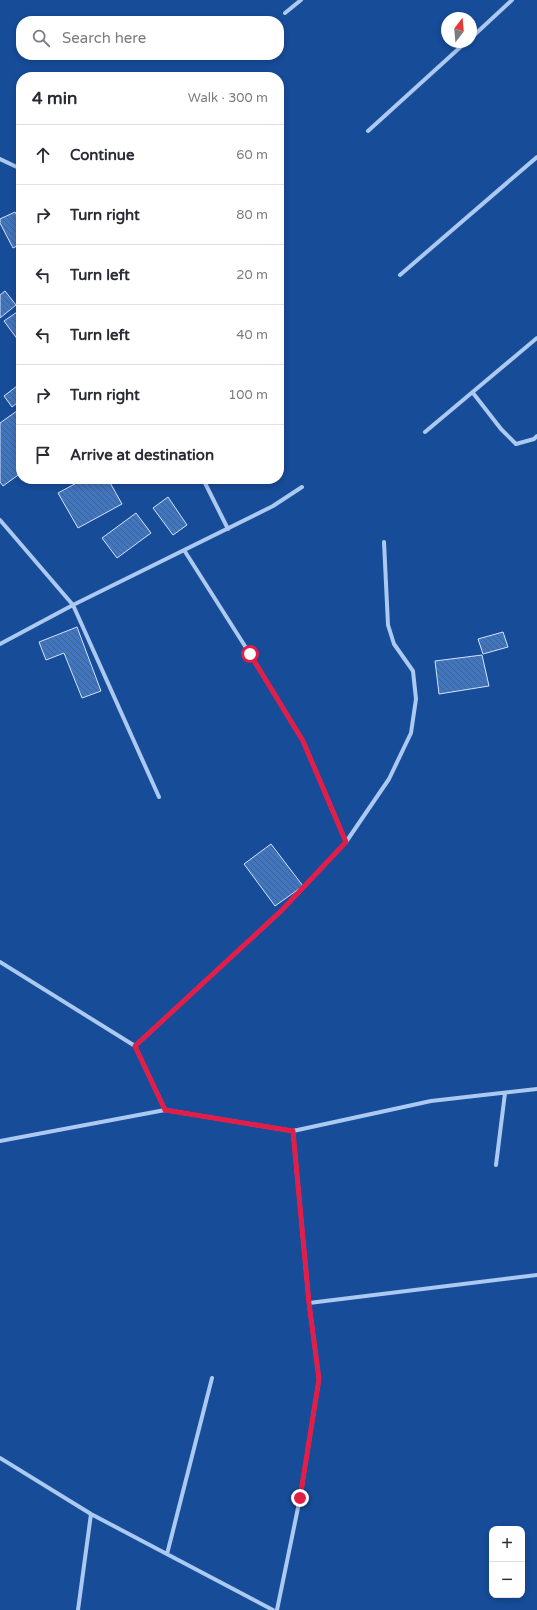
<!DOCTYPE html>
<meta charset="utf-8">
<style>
:root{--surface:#fff;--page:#f2f2f3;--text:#2b2b33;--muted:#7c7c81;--line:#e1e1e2}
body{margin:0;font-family:"Varela Round",sans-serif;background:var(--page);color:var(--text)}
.controls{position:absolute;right:12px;bottom:12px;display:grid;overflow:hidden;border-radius:8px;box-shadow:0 2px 6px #0003}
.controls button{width:36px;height:36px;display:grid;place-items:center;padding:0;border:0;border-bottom:1px solid var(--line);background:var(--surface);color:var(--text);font:20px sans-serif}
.compass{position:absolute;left:441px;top:12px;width:36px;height:36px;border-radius:50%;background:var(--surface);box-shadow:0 2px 6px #0003;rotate:16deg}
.stop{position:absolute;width:12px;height:12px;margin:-9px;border:3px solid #e11d48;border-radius:50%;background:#fff}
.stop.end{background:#e11d48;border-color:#fff;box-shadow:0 1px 4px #0008}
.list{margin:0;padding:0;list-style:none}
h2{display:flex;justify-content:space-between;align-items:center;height:52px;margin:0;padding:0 16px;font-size:17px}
h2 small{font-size:13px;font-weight:400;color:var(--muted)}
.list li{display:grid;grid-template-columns:26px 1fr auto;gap:12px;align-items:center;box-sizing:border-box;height:60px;padding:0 16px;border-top:1px solid var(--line)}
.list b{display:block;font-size:15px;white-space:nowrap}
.list em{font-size:13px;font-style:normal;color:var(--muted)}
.icon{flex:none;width:22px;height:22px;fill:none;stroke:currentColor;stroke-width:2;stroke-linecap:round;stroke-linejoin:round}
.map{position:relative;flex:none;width:537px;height:1610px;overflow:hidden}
.search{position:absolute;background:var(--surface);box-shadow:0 2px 6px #0003;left:16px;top:16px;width:268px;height:44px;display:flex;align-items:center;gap:10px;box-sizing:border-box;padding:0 14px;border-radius:16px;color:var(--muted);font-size:15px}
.panel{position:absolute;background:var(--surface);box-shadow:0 2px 6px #0003;left:16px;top:72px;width:268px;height:412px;border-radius:16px}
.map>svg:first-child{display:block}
</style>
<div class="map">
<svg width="537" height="1610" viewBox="0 0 537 1610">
<defs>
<pattern id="building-back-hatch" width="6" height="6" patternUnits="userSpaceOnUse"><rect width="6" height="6" fill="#4075c0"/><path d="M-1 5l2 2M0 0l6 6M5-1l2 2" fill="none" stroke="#466086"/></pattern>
</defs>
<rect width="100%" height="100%" fill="#174c99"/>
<!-- building -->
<path fill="url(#building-back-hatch)" stroke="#d3e4fc" d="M15,212L21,223V244L13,248L0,223V219Z
M5,291L16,305L0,318V295Z
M20,310L21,312V344L4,321Z
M21,383V400L12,407L4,396Z
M21,408V473L3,486L0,482V423Z
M84,479H108L122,504L78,528L58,493Z
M168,497L187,525L173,535L153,508Z
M136,513L151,533L117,558L102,538Z
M77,627L101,691L82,698L64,653L46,660L39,642Z
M503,632L508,647L483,654L478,639Z
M482,655L489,686L439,694L435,661Z
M271,844L303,886L275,906L244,864Z"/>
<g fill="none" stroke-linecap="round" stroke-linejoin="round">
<!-- street -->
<path stroke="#acc9f1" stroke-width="4" d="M285,13L301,0
M471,38L512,0
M368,131L466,42
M0,159L21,169
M400,275L537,157
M473,393L501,429L516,444L534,439L537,436
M425,432L537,338
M203,479L228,529
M0,520L73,605L159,797
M184,550L250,654L303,741L346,842
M0,644L73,605L273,506L302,487
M0,962L135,1046L165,1110
M135,1046L281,911L346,842L389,779L411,733L416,699L413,671L394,644L388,625L384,542
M293,1131L309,1303
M0,1141L165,1110L293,1131L431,1101L537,1089
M496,1165L505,1093
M0,1458L91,1514L273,1610
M167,1554L212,1378
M78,1610L91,1514
M277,1610L300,1498L319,1379L309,1303L537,1275"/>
</g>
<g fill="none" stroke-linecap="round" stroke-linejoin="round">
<!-- route -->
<path stroke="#e11d48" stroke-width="5" d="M250,654L303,741L346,842L281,911L135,1046L165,1110L293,1131L309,1303L319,1379L300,1498"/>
</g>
</svg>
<div class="controls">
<button>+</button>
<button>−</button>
</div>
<svg class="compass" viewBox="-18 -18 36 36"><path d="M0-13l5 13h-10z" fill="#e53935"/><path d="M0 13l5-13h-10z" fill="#7c7c81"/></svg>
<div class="stop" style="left:250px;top:654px"></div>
<div class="stop end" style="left:300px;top:1498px"></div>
<div class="search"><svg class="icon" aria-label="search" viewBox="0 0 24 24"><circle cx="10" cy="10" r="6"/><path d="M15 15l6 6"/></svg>Search here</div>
<section class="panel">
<h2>4 min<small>Walk · 300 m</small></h2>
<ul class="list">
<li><svg class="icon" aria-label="ahead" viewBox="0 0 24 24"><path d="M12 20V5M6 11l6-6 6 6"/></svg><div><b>Continue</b></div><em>60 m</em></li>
<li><svg class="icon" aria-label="right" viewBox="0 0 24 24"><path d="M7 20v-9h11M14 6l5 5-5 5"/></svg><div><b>Turn right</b></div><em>80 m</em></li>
<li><svg class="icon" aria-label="left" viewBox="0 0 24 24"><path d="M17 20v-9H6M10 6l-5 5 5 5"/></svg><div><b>Turn left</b></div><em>20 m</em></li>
<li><svg class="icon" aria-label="left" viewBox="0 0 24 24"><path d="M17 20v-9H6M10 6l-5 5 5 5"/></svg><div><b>Turn left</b></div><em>40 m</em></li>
<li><svg class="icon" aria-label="right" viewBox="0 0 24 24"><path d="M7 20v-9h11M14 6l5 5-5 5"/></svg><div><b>Turn right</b></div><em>100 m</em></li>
<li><svg class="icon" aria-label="arrive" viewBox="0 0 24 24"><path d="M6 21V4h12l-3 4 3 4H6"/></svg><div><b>Arrive at destination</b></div></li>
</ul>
</section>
</div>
